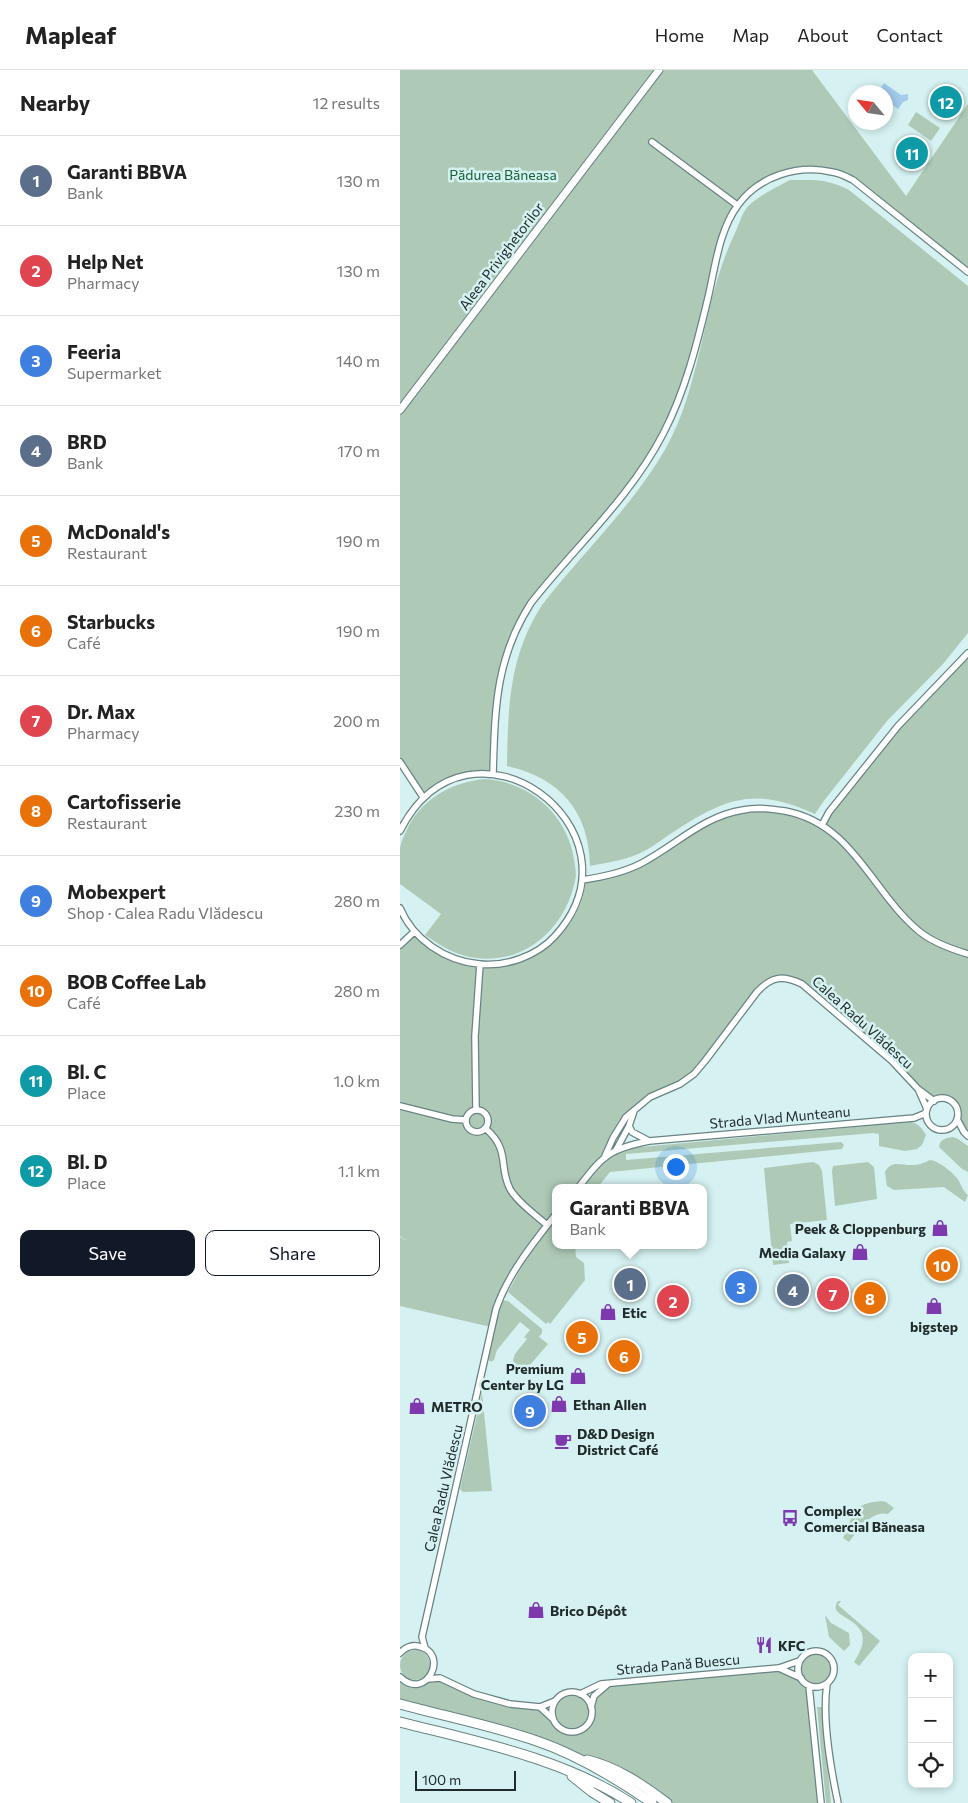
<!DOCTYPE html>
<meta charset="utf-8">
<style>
:root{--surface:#fff;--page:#f2f2f2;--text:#222;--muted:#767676;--line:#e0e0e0;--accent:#111827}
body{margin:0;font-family:Commissioner,sans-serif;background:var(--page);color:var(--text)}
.controls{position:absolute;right:15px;bottom:15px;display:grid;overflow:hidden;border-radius:10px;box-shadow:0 2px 8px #0003}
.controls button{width:45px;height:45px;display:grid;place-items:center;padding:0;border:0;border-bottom:1px solid var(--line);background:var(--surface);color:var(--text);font:25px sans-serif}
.compass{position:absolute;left:448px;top:15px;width:45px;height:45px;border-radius:50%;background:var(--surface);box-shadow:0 2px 8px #0003;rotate:299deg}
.scale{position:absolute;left:15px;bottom:12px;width:101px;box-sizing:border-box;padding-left:5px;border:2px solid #212b2c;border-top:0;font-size:14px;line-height:18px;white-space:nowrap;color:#212b2c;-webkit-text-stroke:4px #d5f1f1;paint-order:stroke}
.you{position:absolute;left:275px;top:1096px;width:18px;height:18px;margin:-12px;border:4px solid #fff;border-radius:50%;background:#1a73e8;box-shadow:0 0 0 8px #1a73e833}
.badge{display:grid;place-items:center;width:32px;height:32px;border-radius:50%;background:var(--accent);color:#fff;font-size:16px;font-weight:700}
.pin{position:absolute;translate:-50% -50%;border:2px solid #fff;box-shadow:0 1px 5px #0006}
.popup{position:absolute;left:152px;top:1114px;width:155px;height:65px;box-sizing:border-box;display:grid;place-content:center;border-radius:10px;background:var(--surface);filter:drop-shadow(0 1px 4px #0005);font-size:16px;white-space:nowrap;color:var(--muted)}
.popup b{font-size:19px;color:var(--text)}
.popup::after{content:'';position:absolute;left:50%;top:100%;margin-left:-10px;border:10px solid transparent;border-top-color:var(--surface)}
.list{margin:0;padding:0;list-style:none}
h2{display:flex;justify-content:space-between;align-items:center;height:65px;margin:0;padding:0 20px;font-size:21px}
h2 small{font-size:16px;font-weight:400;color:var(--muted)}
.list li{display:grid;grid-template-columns:32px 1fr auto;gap:15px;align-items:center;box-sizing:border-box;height:90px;padding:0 20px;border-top:1px solid var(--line)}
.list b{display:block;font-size:19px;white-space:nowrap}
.list p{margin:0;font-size:16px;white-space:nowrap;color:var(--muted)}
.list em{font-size:16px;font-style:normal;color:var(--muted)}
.actions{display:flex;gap:10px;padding:15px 20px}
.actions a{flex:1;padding:11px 0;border:1px solid var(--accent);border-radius:10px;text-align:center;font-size:18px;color:var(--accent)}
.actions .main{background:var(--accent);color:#fff}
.icon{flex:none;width:28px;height:28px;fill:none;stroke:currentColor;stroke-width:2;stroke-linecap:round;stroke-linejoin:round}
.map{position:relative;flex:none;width:568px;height:1733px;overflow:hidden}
header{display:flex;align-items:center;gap:30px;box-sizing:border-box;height:70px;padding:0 25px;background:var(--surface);border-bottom:1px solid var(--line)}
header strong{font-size:24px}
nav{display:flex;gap:28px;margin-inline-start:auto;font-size:18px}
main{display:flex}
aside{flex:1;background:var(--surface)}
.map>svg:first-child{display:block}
</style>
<header>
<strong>Mapleaf</strong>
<nav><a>Home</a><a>Map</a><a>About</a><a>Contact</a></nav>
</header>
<main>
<aside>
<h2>Nearby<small>12 results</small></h2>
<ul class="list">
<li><span class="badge" style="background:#5c6f8a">1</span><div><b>Garanti BBVA</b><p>Bank</p></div><em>130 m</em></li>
<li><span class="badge" style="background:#e0444e">2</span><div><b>Help Net</b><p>Pharmacy</p></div><em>130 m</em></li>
<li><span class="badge" style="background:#3f7fe0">3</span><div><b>Feeria</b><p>Supermarket</p></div><em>140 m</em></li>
<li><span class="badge" style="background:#5c6f8a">4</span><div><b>BRD</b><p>Bank</p></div><em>170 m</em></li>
<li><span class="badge" style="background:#e8710a">5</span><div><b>McDonald's</b><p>Restaurant</p></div><em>190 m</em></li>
<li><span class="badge" style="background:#e8710a">6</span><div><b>Starbucks</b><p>Café</p></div><em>190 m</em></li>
<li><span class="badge" style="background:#e0444e">7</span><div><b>Dr. Max</b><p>Pharmacy</p></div><em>200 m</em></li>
<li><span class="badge" style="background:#e8710a">8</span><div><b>Cartofisserie</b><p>Restaurant</p></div><em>230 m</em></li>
<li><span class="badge" style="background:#3f7fe0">9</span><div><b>Mobexpert</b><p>Shop · Calea Radu Vlădescu</p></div><em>280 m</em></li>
<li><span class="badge" style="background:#e8710a">10</span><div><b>BOB Coffee Lab</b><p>Café</p></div><em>280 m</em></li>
<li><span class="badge" style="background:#0f9aa8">11</span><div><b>Bl. C</b><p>Place</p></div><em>1.0 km</em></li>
<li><span class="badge" style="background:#0f9aa8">12</span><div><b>Bl. D</b><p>Place</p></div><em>1.1 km</em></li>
</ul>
<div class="actions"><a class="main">Save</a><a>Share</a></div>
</aside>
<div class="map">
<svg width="568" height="1733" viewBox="0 0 568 1733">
<rect width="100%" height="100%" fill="#d5f1f1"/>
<!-- green -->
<path fill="#aecab6" d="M0,0H412L506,126L568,34V202L453,110L435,102L398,100L362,114L337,135L322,170L305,242L274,340L246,392L131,533L102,597L93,704L64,707L23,727L0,692Z
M516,42L540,58L531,71L508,55Z
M390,110C414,110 426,108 449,120L568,216V563L543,594L487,651L423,732L415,744C356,717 327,727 275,761C265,767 256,775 246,780C228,790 210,792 190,796C189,741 160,708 107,696C108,637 109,586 142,535C183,482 232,437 266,378C303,311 302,231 335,163C339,155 341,146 346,139C354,128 377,117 390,110Z
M568,583V1066L554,1054L557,1045L553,1034C545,1027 537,1028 530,1034L503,1003L402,914L391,909L366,912L294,1004L250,1027L226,1047L205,1086L178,1118H156V1144L109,1210L91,1257L0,1236V1167L7,1171L0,1166V875L14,862L19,867L58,890L90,895L134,883L162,858L182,810L215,804L333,741L380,740L422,755L498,656Z
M84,709C129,711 167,744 174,789C175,796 177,804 175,811C164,864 116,901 62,885C48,881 37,873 25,865L41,844L0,814C0,802 0,790 0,778C1,771 5,764 8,757C24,727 52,713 84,709Z
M509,1052C517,1052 522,1058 526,1065L522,1075L517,1079L505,1081L479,1076V1064L473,1063L226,1084V1090L441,1072L444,1075L442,1079L210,1102L197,1118H182C198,1098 205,1085 231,1078Z
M553,1067L558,1069L568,1076V1102L562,1099L539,1077C540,1069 546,1068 553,1067Z
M530,1090C539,1091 554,1103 559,1111C562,1117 563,1121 568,1125L565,1132L544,1117L494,1120L487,1116L485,1102C492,1089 502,1096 514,1095C520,1095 525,1092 530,1090Z
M413,1092L419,1095L422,1101L427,1150L390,1154L392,1171L387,1172L389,1193L373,1195L364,1098Z
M468,1092L474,1097L477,1129L435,1136L432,1101L433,1096Z
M156,1150V1175H175L176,1187L184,1193L185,1210L150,1254L148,1252L146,1254L108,1222L129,1183Z
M102,1230L108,1231L142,1259V1263L139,1267L148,1274L124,1302L115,1295L113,1290L115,1284L127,1269L124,1267L130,1260L120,1252L97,1280L94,1290L91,1292L87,1288Z
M82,1323L92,1421L63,1422L60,1419Z
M482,1431L486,1432L494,1438L488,1444C471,1440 458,1460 449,1472L443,1468C454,1444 452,1433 482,1431Z
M438,1531H441L438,1535L480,1571L459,1596L454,1592C485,1545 423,1552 438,1531Z
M425,1545L431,1553L449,1563L450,1575L444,1581L429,1567Z
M0 1595a15 15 0 1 1 30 0a15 15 0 1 1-30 0Z
M401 1599a15 15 0 1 1 30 0a15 15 0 1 1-30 0Z
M379,1598L401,1608L409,1616L422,1733H267L227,1706L147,1675L0,1634V1607L17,1614L32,1604L74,1624L140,1637L153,1649L160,1658L168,1662L179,1661L188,1653L191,1644L193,1629L210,1613Z
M156 1642a16 16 0 1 1 32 0a16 16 0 1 1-32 0Z
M417,1637H422L431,1733H426Z"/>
<!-- water -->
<path fill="#a3cced" d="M484,13L501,25L508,24V30L503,32L498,39L486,30V22H478Z"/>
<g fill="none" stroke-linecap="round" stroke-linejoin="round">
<!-- minor casing -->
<g stroke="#698383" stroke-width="8">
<path id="minor" d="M252,72L337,135
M0,692L23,727
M93,704C95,640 95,589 131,533C175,477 230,428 263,364C285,322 297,274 308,228C315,198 319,160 338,135C359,106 398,94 432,102C440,103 447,107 453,110L568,202
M422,755L429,742L498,656L568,583
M0,761C69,625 251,760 155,866C137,886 106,897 79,894C45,891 13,869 0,838
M182,810C203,807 222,803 240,794C275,776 303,746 343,740C357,737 371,739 385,741C454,754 471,822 520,862C534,873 551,879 568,884
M0,875L14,862
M519,1021L527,1039
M526 1044a16 16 0 1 1 32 0a16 16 0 1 1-32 0Z
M0,1036L52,1049L66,1050
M66 1051a11 11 0 1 1 22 0a11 11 0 1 1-22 0Z
M76,1040L75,966L80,894
M557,1049L564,1062L568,1066
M229,1056L232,1062L249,1071
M85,1058C111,1080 98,1096 110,1119C118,1133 136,1145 147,1155
M216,1080L229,1056L234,1041
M205,1086L213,1068L226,1047L250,1027L280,1014L294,1004L305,991L357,922C372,906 382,905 402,914L492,991L518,1019L534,1031
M178,1118C203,1086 208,1079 249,1071L514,1048L526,1043
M25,1578L22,1567L96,1239C108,1204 133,1173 156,1144
M398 1599a18 18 0 1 1 36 0a18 18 0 1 1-36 0Z
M0,1583C5,1578 10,1575 17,1576C51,1581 27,1633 0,1607
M379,1598L401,1608
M28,1609L40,1608L74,1624L110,1634L140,1637L155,1631
M427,1614C422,1648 431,1700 438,1733
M409,1616L421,1733
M152 1642a20 20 0 1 1 40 0a20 20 0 1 1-40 0Z
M180,1624L201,1614L379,1598L399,1591
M140,1637L153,1649
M191,1637L194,1626L208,1614"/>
</g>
<!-- tertiary casing -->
<g stroke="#698383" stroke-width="9">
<path id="tertiary" d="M0,340L259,0"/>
</g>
<!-- trunk casing -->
<g stroke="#698383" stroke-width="11">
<path id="trunk" d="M0,1634C44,1646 90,1655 134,1670C176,1684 216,1708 252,1733
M0,1652C78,1672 162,1688 231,1733
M187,1690C217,1697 243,1715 267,1733
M172,1706L192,1722L210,1733"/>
</g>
<!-- minor -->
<use href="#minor" stroke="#fff" stroke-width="5.5"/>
<!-- tertiary -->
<use href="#tertiary" stroke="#fff" stroke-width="7"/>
<!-- trunk -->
<use href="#trunk" stroke="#fff" stroke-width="9"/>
</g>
<!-- icons -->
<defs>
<g id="shop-bare" transform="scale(1.35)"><path d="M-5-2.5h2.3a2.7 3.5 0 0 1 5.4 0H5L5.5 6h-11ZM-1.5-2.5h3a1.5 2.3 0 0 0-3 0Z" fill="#7d39ad" stroke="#d5f1f1" stroke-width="2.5" paint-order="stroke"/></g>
<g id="cafe-bare" transform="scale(1.35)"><path d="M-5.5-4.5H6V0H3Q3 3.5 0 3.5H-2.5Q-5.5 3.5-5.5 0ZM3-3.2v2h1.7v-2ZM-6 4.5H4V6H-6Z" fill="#7d39ad" stroke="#d5f1f1" stroke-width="2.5" paint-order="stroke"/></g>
<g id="bus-bare" transform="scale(1.35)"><path d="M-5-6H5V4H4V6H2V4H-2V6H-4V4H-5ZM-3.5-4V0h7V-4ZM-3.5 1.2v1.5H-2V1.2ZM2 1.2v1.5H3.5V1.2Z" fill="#7d39ad" stroke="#d5f1f1" stroke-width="2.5" paint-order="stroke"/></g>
<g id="restaurant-bare" transform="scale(1.35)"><path d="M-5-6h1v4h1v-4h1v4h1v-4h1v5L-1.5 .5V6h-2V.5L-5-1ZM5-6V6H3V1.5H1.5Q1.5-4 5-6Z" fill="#7d39ad" stroke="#d5f1f1" stroke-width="2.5" paint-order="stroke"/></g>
</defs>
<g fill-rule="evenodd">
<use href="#shop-bare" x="540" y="1158"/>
<use href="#shop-bare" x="460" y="1182"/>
<use href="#shop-bare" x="534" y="1236"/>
<use href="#shop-bare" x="208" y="1242"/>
<use href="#shop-bare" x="178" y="1306"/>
<use href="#shop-bare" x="159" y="1334"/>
<use href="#shop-bare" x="17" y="1336"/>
<use href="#cafe-bare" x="163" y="1371"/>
<use href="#bus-bare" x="390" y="1448"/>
<use href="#shop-bare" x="136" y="1540"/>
<use href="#restaurant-bare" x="364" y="1575"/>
</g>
<g text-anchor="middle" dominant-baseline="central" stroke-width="5" stroke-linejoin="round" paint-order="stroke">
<!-- park labels -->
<g font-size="14" fill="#185e37" stroke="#d5f1f1">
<text x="103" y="104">Pădurea Băneasa</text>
</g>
<!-- street labels -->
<g font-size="14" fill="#212b2c" stroke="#d5f1f1">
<text transform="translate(101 186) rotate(-53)">Aleea Privighetorilor</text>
<text transform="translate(463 952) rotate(42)">Calea Radu Vlădescu</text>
<text transform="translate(380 1047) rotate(-5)">Strada Vlad Munteanu</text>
<text transform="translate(43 1418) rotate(-77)">Calea Radu Vlădescu</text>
<text transform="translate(278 1594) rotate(-5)">Strada Pană Buescu</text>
</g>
<!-- poi labels -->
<g font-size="14" font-weight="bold" fill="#212b2c" stroke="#d5f1f1" text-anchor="start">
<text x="526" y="1158" text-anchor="end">Peek &amp; Cloppenburg</text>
<text x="446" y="1182" text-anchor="end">Media Galaxy</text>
<text x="222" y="1242">Etic</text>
<text x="534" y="1256" text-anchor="middle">bigstep</text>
<text x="164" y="1298" text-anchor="end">Premium<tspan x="164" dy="16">Center by LG</tspan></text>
<text x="173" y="1334">Ethan Allen</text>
<text x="31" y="1336">METRO</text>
<text x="177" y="1363">D&amp;D Design<tspan x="177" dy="16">District Café</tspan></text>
<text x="404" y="1440">Complex<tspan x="404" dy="16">Comercial Băneasa</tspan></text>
<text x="150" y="1540">Brico Dépôt</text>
<text x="378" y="1575">KFC</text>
</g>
</g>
</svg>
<div class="controls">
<button>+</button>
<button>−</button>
<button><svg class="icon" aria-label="locate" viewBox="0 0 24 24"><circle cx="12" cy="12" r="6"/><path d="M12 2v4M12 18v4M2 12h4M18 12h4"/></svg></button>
</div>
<svg class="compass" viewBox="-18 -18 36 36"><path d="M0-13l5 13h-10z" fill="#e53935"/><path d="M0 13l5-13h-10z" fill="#767676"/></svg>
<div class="scale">100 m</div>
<div class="you"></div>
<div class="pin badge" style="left:230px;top:1214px;background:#5c6f8a">1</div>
<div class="popup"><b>Garanti BBVA</b>Bank</div>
<div class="pin badge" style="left:273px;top:1231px;background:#e0444e">2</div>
<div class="pin badge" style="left:341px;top:1217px;background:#3f7fe0">3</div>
<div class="pin badge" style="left:393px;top:1220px;background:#5c6f8a">4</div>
<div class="pin badge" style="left:182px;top:1267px;background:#e8710a">5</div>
<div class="pin badge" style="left:224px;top:1286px;background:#e8710a">6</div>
<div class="pin badge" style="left:433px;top:1224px;background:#e0444e">7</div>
<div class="pin badge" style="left:470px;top:1228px;background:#e8710a">8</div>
<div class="pin badge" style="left:130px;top:1341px;background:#3f7fe0">9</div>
<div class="pin badge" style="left:542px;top:1195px;background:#e8710a">10</div>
<div class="pin badge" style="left:512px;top:83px;background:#0f9aa8">11</div>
<div class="pin badge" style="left:546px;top:32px;background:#0f9aa8">12</div>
</div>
</main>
